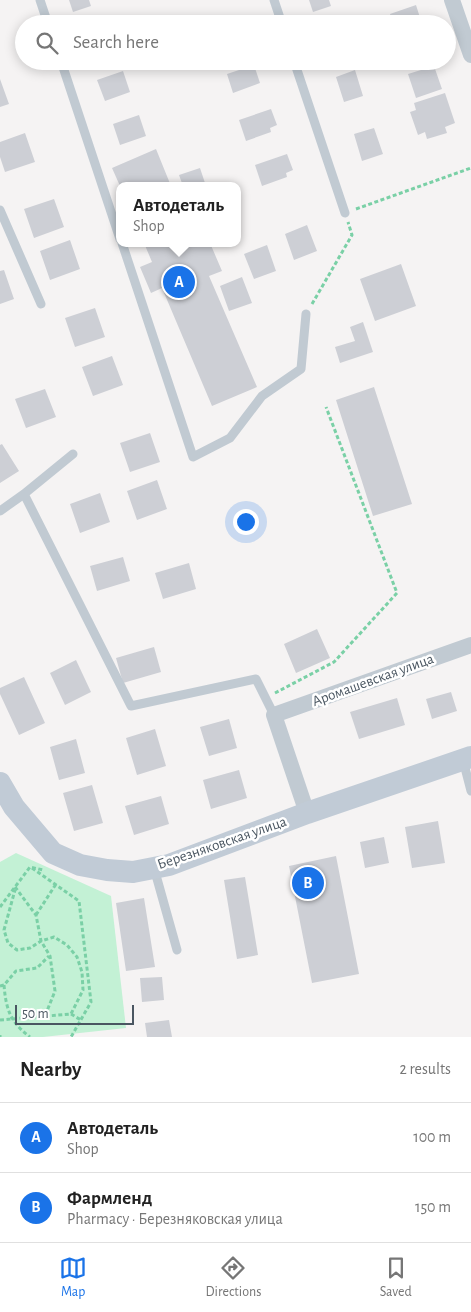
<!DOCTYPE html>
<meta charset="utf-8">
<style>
:root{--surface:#fff;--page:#f2f2f2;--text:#222;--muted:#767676;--line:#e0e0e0;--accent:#1a73e8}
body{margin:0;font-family:"Alegreya Sans",sans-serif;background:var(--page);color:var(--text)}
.scale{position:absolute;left:15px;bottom:12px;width:119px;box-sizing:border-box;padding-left:5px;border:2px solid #4a5661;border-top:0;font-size:14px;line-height:18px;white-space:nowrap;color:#4a5661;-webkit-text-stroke:4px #fff;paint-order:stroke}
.you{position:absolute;left:245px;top:521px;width:18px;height:18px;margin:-12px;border:4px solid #fff;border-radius:50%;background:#1a73e8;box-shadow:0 0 0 8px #1a73e833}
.badge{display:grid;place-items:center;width:32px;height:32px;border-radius:50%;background:var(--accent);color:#fff;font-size:16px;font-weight:700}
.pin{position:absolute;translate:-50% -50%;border:2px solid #fff;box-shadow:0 1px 5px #0006}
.popup{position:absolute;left:116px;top:182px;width:125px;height:65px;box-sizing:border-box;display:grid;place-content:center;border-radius:10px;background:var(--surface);filter:drop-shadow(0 1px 4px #0005);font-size:16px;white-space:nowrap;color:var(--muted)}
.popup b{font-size:19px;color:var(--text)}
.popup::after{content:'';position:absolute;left:50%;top:100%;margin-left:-10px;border:10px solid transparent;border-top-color:var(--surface)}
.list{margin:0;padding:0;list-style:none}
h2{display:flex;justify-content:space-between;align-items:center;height:65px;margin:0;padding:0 20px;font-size:21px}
h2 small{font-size:16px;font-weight:400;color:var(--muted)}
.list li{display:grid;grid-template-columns:32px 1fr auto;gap:15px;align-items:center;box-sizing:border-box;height:70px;padding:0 20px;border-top:1px solid var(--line)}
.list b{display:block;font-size:19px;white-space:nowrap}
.list p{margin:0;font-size:16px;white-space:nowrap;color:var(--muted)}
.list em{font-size:16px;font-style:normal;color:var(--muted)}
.icon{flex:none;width:28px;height:28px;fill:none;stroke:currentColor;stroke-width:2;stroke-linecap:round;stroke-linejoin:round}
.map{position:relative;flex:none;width:471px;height:1037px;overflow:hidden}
.search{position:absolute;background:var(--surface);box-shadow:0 2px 12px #0003;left:15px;right:15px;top:15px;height:55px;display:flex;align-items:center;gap:12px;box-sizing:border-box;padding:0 18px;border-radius:28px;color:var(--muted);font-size:19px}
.sheet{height:205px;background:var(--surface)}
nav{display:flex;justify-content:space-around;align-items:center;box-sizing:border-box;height:70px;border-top:1px solid var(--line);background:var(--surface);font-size:14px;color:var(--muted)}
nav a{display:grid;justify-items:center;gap:2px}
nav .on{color:var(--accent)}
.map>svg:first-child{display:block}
</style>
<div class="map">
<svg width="471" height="1037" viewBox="0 0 471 1037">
<rect width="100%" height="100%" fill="#f5f3f3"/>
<!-- green -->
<path fill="#c3f1d5" d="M16,853L111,896L126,1028L43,1037H0V862Z"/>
<!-- building -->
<path fill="#cdcfd5" d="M69,0H89L91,6L73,12Z
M309,0H329L331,6L313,12Z
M416,5L422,24H393L390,14Z
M254,65L260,83L233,93L227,74Z
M434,66L442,89L416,98L408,74Z
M355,70L363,96L344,102L336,77Z
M123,71L130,92L105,101L97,80Z
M0,79L9,104L0,107Z
M445,93L455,123L445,127L447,133L427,139L425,132L418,135L410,112L416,110L414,103Z
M271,109L277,125L270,128L271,132L246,141L239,120Z
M139,115L146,136L120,145L113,124Z
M374,128L383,154L362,161L354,134Z
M25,133L35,162L5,172L0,157V142Z
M156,149L171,186H120L112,168Z
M287,154L293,170L286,173L287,177L262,186L255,165Z
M200,168L206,186H183L179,175Z
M54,199L64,227L34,238L24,209Z
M307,225L317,251L294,260L285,234Z
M70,240L80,269L50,280L40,251Z
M144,243H210L222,271L209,276L257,387L212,406L162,288L151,293L140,267L152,262Z
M267,245L276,271L254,279L244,254Z
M401,264L416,306L375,321L360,279Z
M4,270L14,299L0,304V271Z
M242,277L252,303L229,311L220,286Z
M95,308L105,337L75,347L65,318Z
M363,322L373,352L340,363L335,347L355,341L350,327Z
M112,356L123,385L93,396L82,367Z
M374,387L412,504L373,516L336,400Z
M45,389L56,417L26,428L15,399Z
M150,433L160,462L130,472L120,443Z
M2,444L19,471L0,483V445Z
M157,480L167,509L137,520L127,491Z
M100,493L110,522L80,533L70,504Z
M123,557L130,581L97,591L90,566Z
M189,563L196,589L163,599L155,573Z
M317,629L330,658L296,673L284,644Z
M154,647L161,672L123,683L116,658Z
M76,660L91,692L65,705L50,673Z
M24,677L45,723L19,735L0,694V688Z
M451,692L457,711L432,719L426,699Z
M397,698L405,725L359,739L350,712Z
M229,719L237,748L209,756L200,727Z
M155,729L166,766L137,775L126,738Z
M76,739L85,773L59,780L50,747Z
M239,770L247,798L211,809L203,780Z
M92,785L103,823L74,831L63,793Z
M161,796L169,824L134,835L125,806Z
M438,821L445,863L412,868L405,827Z
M384,837L389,863L365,868L360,842Z
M336,856L359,974L312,983L289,866Z
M245,877L258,955L237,959L224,880Z
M144,898L155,967L126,971L116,903Z
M162,977L164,1000L142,1002L140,978Z
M169,1020L172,1037H147L145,1023Z"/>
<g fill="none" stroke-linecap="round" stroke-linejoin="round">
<!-- path -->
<path stroke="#7ad0a6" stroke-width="3" stroke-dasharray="4 2.5" stroke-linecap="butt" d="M356,209L471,168
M312,304L352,235L348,222
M275,693L334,662L397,593L326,407
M32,868L79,901L91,1002L71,1037
M15,887L36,915L41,941L50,956L55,991L45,1016
M0,907L30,867L43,870
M36,915L56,884
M4,985C6,1009 10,1022 30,1037
M0,986L4,985L16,971L37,968L49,956
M71,1014L81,1020
M0,1020L71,1014L83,990L82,972L77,957L67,945L54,937L41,941L30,948L17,950L8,943L4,930L15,890
M0,1035V1037"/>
<!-- lane -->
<path stroke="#c1cad2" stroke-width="9" d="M40,0L48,24
M274,0L282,24
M61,61L120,239
M294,61L345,213
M0,210L41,304
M122,243L193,457L230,438L262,396L301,369L306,314
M24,494L131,706L256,679L274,715
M0,511L24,494L73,454
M463,760L471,791
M154,868L177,950"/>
<!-- street -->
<path stroke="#c1cad2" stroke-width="16" d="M452,0L471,55
M307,813L274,715L471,645"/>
<!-- secondary -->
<path stroke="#c1cbd6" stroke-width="22" d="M0,783L14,807L53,853L80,865L107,870L133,872L169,865L307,813L471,757"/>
</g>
<g text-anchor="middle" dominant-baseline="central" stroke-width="5" stroke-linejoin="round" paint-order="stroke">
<!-- street labels -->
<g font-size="15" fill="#4a5661" stroke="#fff">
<text transform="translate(373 680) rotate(-20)">Аромашевская улица</text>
<text transform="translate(222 843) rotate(-19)">Березняковская улица</text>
</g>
</g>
</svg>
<div class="scale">50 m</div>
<div class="you"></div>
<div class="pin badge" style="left:179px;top:282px">A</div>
<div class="popup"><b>Автодеталь</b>Shop</div>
<div class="pin badge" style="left:308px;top:883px">B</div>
<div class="search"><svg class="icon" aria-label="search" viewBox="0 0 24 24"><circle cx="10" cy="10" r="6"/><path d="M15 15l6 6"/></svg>Search here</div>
</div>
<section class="sheet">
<h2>Nearby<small>2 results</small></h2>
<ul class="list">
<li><span class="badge">A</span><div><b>Автодеталь</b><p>Shop</p></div><em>100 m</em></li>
<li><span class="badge">B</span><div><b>Фармленд</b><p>Pharmacy · Березняковская улица</p></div><em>150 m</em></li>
</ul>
</section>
<nav>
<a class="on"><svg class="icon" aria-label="map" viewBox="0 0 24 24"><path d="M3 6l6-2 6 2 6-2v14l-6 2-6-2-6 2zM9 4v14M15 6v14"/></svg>Map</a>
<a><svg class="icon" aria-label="directions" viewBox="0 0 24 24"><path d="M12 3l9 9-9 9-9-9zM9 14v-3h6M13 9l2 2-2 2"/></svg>Directions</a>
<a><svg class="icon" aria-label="saved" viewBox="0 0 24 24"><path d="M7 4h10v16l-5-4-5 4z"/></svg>Saved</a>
</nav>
